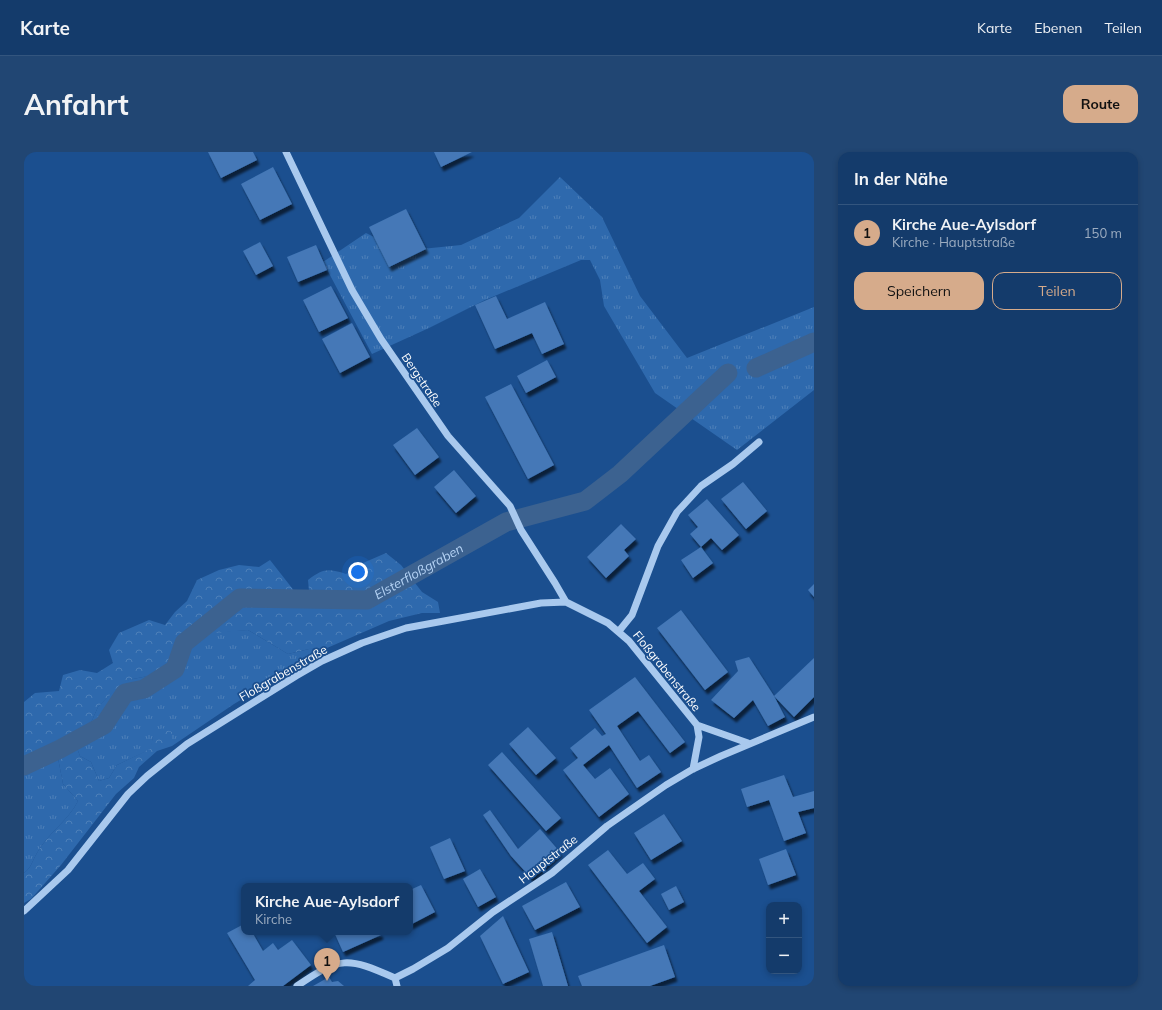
<!DOCTYPE html>
<html lang="de">
<meta charset="utf-8">
<style>
:root{--surface:#143b6b;--page:#214673;--text:#f1f3f6;--muted:#9dadc1;--line:#33557e;--accent:#d6ab8b}
body{margin:0;font-family:Mulish,sans-serif;background:var(--page);color:var(--text)}
.controls{position:absolute;right:12px;bottom:12px;display:grid;overflow:hidden;border-radius:8px;box-shadow:0 2px 6px #0003}
.controls button{width:36px;height:36px;display:grid;place-items:center;padding:0;border:0;border-bottom:1px solid var(--line);background:var(--surface);color:var(--text);font:20px sans-serif}
.you{position:absolute;left:334px;top:420px;width:14px;height:14px;margin:-10px;border:3px solid #fff;border-radius:50%;background:#1a73e8;box-shadow:0 0 0 6px #1a73e833}
.badge{display:grid;place-items:center;width:26px;height:26px;border-radius:50%;background:var(--accent);color:#111;font-size:13px;font-weight:700}
.pin{position:absolute;translate:-50% -33px;filter:drop-shadow(0 1px 2px #0008)}
.pin::after{content:'';position:absolute;top:21px;width:14px;height:12px;background:inherit;clip-path:polygon(0 0,100% 0,50% 100%)}
.popup{position:absolute;left:217px;top:731px;width:172px;height:52px;box-sizing:border-box;display:grid;place-content:center;border-radius:8px;background:var(--surface);filter:drop-shadow(0 1px 3px #0005);font-size:13px;white-space:nowrap;color:var(--muted)}
.popup b{font-size:15px;color:var(--text)}
.popup::after{content:'';position:absolute;left:50%;top:100%;margin-left:-8px;border:8px solid transparent;border-top-color:var(--surface)}
.list{margin:0;padding:0;list-style:none}
h2{display:flex;justify-content:space-between;align-items:center;height:52px;margin:0;padding:0 16px;font-size:17px}
h2 small{font-size:13px;font-weight:400;color:var(--muted)}
.list li{display:grid;grid-template-columns:26px 1fr auto;gap:12px;align-items:center;box-sizing:border-box;height:56px;padding:0 16px;border-top:1px solid var(--line)}
.list b{display:block;font-size:15px;white-space:nowrap}
.list p{margin:0;font-size:13px;white-space:nowrap;color:var(--muted)}
.list em{font-size:13px;font-style:normal;color:var(--muted)}
.actions{display:flex;gap:8px;padding:12px 16px}
.actions a{flex:1;padding:9px 0;border:1px solid var(--accent);border-radius:12px;text-align:center;font-size:14px;color:var(--accent)}
.actions .main{background:var(--accent);color:#111}
.map{position:relative;flex:none;width:790px;height:834px;overflow:hidden;border-radius:12px}
header{display:flex;align-items:center;gap:24px;box-sizing:border-box;height:56px;padding:0 20px;background:var(--surface);border-bottom:1px solid var(--line)}
header strong{font-size:19px}
nav{display:flex;gap:22px;margin-inline-start:auto;font-size:14px}
.intro{display:flex;align-items:center;justify-content:space-between;box-sizing:border-box;height:96px;padding:0 24px}
h1{margin:0;font-size:28px}
.button{padding:10px 18px;border-radius:12px;background:var(--accent);color:#111;font-size:14px;font-weight:700}
main{display:flex;gap:24px;padding:0 24px}
aside{flex:1;background:var(--surface);border-radius:12px;box-shadow:0 2px 6px #0003}
.map>svg:first-child{display:block}
</style>
<header>
<strong>Karte</strong>
<nav><a>Karte</a><a>Ebenen</a><a>Teilen</a></nav>
</header>
<div class="intro"><h1>Anfahrt</h1><a class="button">Route</a></div>
<main>
<div class="map">
<svg width="790" height="834" viewBox="0 0 790 834">
<defs>
<pattern id="grass-tufts" width="24" height="20" patternUnits="userSpaceOnUse"><rect width="24" height="20" fill="#2e69ad"/><path d="M3 7l-1-3M5 7V3M7 7l1-3M15 17l-1-3M17 17v-4M19 17l1-3" fill="none" stroke="#4d80b9"/></pattern>
<pattern id="forest-crowns" width="20" height="18" patternUnits="userSpaceOnUse"><rect width="20" height="18" fill="#2e69ad"/><path d="M2 6a3 3 0 1 1 6 0M12 15a3 3 0 1 1 6 0" fill="none" stroke="#4d80b9"/></pattern>
<filter id="shadow"><feDropShadow dx="2.5" dy="4.5" stdDeviation="1" flood-color="#0009"/></filter>
</defs>
<rect width="100%" height="100%" fill="#1b4f8f"/>
<!-- grass -->
<path fill="url(#grass-tufts)" d="M536,25L578,65L616,144L663,206L790,155V238L713,298L631,241L580,154L576,128L566,108H557L461,148L405,176L348,202L299,110L342,81L378,99L437,93L495,66Z
M224,478L264,502L285,497L303,496L210,552L148,594V580L129,585L127,597L93,613L85,626L75,629L67,610L56,604L50,588L65,575L74,555L98,530L109,527L129,523L191,480Z
M17,605L34,606L39,632L54,649C44,669 24,681 13,701C8,709 8,715 0,721V621L5,614Z"/>
<!-- forest -->
<path fill="url(#forest-crowns)" d="M362,401L377,413L398,440L414,450L416,461H398L365,469L303,496L285,497L264,502L224,478L191,481L129,523L109,527L98,531L74,555L65,575L50,588L56,604L67,610L75,629L85,626L93,613L126,597L129,585L138,576L148,580V594L133,599L115,615L110,626L92,642L37,713L7,747L0,751V721C8,715 8,709 13,701C24,681 44,669 54,649L39,632L34,606L17,605L5,614L0,621V550L11,541L35,539L39,523L56,518L73,521L89,511L85,498L95,481L125,468L141,473L151,460L163,449L173,428L195,418L215,413L235,415L246,408L275,445L285,439L284,428C299,417 303,416 322,422L339,411Z"/>
<g fill="none" stroke-linecap="round" stroke-linejoin="round">
<!-- canal -->
<g stroke="#3c6290" stroke-width="19">
<path d="M732,216L790,190"/>
<path id="s1" d="M0,614L36,597L80,573L101,541L120,537L151,517L160,491L216,446L343,448L482,370L561,349L596,322L704,221"/>
</g>
</g>
<!-- building -->
<path fill="#4478b7" filter="url(#shadow)" d="M184,0H229L233,8L197,26Z
M410,0H448L417,15Z
M249,15L268,52L236,68L217,32Z
M382,57L402,97L365,115L345,75Z
M236,90L249,114L232,123L219,99Z
M292,93L303,118L274,130L263,105Z
M307,134L324,166L295,180L279,148Z
M472,144L483,167L521,150L540,192L518,202L508,181L471,197L451,153Z
M328,171L346,205L316,221L298,187Z
M523,208L532,225L502,241L493,224Z
M487,232L530,313L504,327L461,245Z
M393,276L415,305L391,323L369,293Z
M430,318L452,344L432,361L410,335Z
M719,330L743,359L722,377L697,347Z
M683,347L715,383L698,398L687,386L677,395L666,382L674,375L664,363Z
M597,372L612,387L600,398L605,404L582,426L563,405Z
M677,395L689,411L669,426L657,408Z
M790,432V445L784,438Z
M657,458L704,520L681,538L633,476Z
M725,505L750,544L761,565L744,574L729,548L710,566L687,548L714,519L711,509Z
M790,506V545L770,565L750,544Z
M611,525L661,590L646,601L614,559L593,574L616,609L625,603L637,620L613,636L585,593L559,613L571,627L586,616L605,642L575,665L539,618L554,606L546,596L571,576L578,584L582,582L565,558Z
M504,575L532,606L512,623L485,592Z
M478,600L537,666L522,679L464,613Z
M760,623L769,645L790,639V656L774,660L782,681L760,689L745,648L723,655L717,637Z
M466,658L494,697L516,677L536,700L507,726L487,704L459,663Z
M640,662L658,689L627,708L610,681Z
M426,686L441,719L420,727L406,695Z
M762,697L772,723L744,733L735,707Z
M584,698L603,722L619,711L631,727L615,739L643,775L623,791L564,713Z
M456,717L472,745L454,755L439,727Z
M542,730L556,755L511,778L498,754Z
M397,733L411,760L386,773V738Z
M652,734L660,750L645,758L637,742Z
M479,764L505,820L479,832L456,784Z
M220,772V780H228L239,799L249,791L254,798L268,788L287,813L259,834H224L231,828L203,781Z
M310,780H356L357,783L319,800Z
M528,780L544,834H519L505,787Z
M640,793L651,825L626,834H558L554,824Z
M305,825L308,830L314,829L320,834H289Z"/>
<g fill="none" stroke-linecap="round" stroke-linejoin="round">
<!-- minor -->
<path stroke="#a9c9ee" stroke-width="7" d="M262,0L328,138L357,187L424,284L486,354L497,378L531,431L542,450
M595,479L608,463L634,394L653,360L677,334L709,312L735,290
M669,617L675,585L673,573
M0,759L44,718L104,642L123,624L163,592L272,524L298,509L338,491L382,476L517,451L542,450L584,471L605,489L673,573L724,591
M371,826L389,817L424,796L469,760L528,721L583,674L642,633L669,617L697,604L790,565
M371,826L373,834
M273,834C317,804 323,805 371,826"/>
</g>
<g text-anchor="middle" dominant-baseline="central" stroke-width="3.5" stroke-linejoin="round" paint-order="stroke">
<!-- street labels -->
<g font-size="12" fill="#fff" stroke="#1b4f8f">
<text transform="translate(398 228) rotate(56)">Bergstraße</text>
<text transform="translate(643 519) rotate(51)">Floßgrabenstraße</text>
<text transform="translate(259 521) rotate(-30)">Floßgrabenstraße</text>
<text transform="translate(524 707) rotate(-38)">Hauptstraße</text>
</g>
<!-- water labels -->
<g font-size="13" font-style="italic" fill="#b5d3f5" stroke="#1b4f8f">
<text stroke="none"><textPath href="#s1" startOffset="470">Elsterfloßgraben</textPath></text>
</g>
</g>
</svg>
<div class="controls">
<button>+</button>
<button>−</button>
</div>
<div class="you"></div>
<div class="pin badge" style="left:303px;top:829px">1</div>
<div class="popup"><b>Kirche Aue-Aylsdorf</b>Kirche</div>
</div>
<aside>
<h2>In der Nähe<small></small></h2>
<ul class="list">
<li><span class="badge">1</span><div><b>Kirche Aue-Aylsdorf</b><p>Kirche · Hauptstraße</p></div><em>150 m</em></li>
</ul>
<div class="actions"><a class="main">Speichern</a><a>Teilen</a></div>
</aside>
</main>
